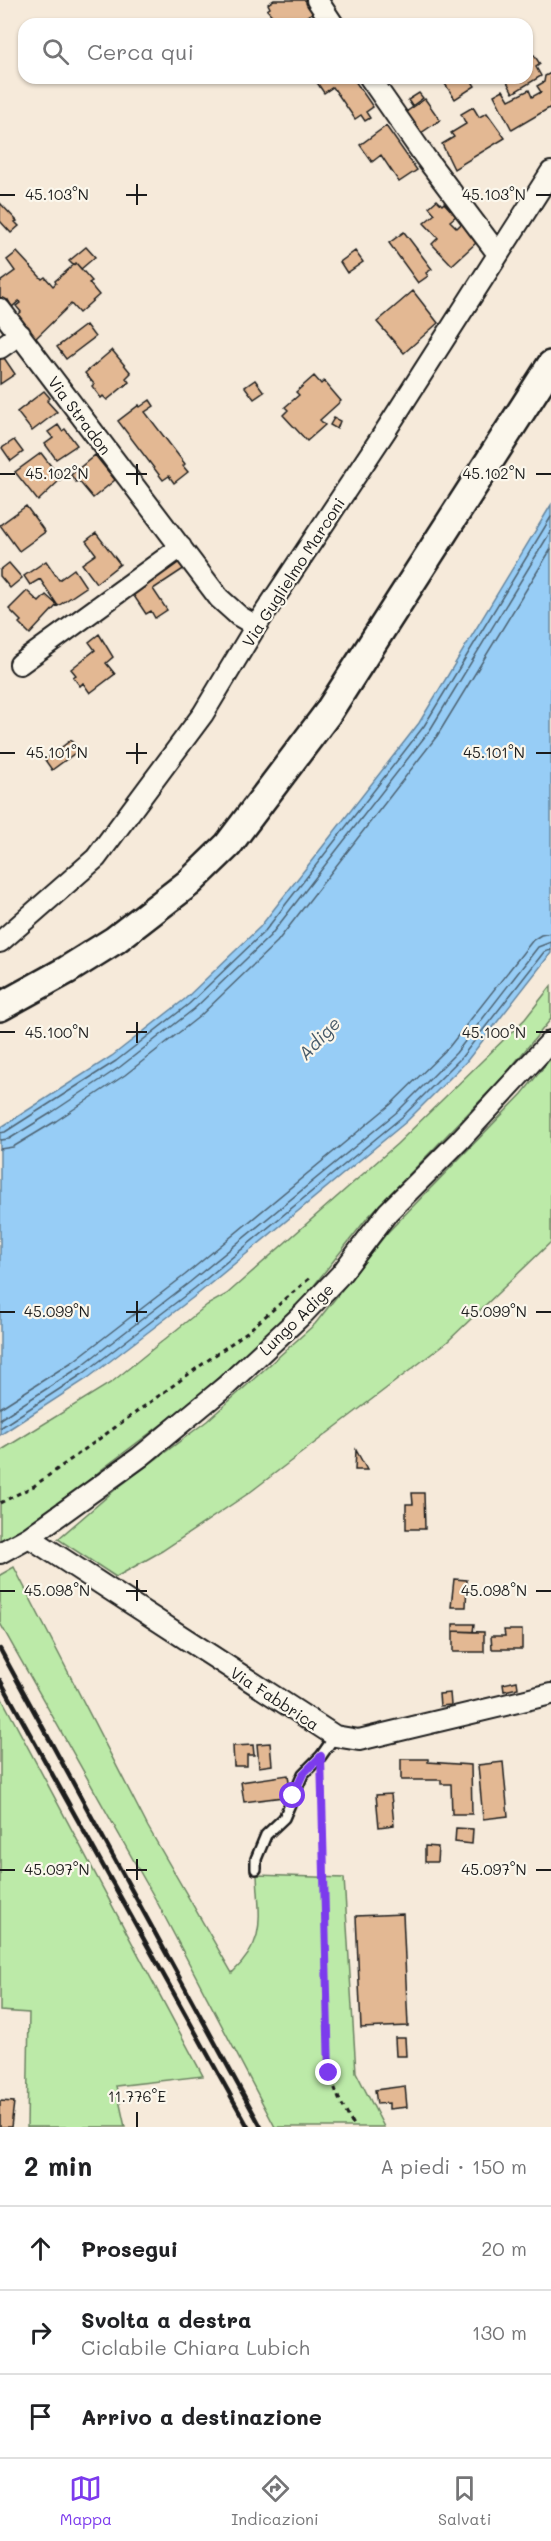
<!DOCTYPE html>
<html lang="it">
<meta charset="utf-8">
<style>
:root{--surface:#fff;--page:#f2f2f2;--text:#202124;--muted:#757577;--line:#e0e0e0;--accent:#7c3aed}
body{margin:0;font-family:Mali,sans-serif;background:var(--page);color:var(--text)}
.stop{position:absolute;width:18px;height:18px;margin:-14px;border:4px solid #7c3aed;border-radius:50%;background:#fff}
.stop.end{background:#7c3aed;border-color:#fff;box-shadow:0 2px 6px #0008}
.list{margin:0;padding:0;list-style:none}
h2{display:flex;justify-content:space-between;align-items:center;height:78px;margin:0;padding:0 24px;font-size:26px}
h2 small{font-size:20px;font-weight:400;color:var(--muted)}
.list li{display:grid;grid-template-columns:39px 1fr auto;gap:18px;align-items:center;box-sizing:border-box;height:84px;padding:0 24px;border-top:2px solid var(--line)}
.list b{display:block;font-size:22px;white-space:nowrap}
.list p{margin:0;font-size:20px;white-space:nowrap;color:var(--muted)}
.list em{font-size:20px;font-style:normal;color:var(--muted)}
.icon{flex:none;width:33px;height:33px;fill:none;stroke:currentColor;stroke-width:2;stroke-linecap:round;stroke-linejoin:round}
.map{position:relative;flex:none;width:551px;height:2127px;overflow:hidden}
.search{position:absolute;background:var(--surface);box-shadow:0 2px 4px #0004;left:18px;right:18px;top:18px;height:66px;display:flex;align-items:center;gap:15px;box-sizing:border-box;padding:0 21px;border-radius:18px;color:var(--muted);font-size:22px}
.sheet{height:330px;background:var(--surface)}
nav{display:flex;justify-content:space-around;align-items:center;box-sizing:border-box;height:84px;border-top:2px solid var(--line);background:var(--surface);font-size:16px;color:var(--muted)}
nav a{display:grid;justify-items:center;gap:3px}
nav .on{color:var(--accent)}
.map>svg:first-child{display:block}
</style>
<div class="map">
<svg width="551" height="2127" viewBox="0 0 551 2127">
<rect width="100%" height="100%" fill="#f6eada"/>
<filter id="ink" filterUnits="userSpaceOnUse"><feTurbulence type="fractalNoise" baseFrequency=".0167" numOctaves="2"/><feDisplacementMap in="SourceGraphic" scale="12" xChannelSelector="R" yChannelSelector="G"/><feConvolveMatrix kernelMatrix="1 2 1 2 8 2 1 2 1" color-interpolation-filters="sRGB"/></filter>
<g filter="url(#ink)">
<!-- green -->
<path fill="#bceaa8" stroke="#6c8362" stroke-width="1.5" d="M551,986V1019L503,1077L368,1217L297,1307L191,1402L101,1470L30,1530L0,1546V1451L112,1382L207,1305L227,1294L397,1144L525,1019Z
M551,1058V1242L447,1342L249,1493L162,1551L116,1577L58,1539L116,1489L207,1421L315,1324L387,1233L522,1094Z
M14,1567L148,1827L232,1973C267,1940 259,1919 257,1875L344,1878L356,2072L384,2127H275L157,1902L0,1623V1575Z
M0,1695L203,2076L116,2086L125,2127H27L29,2013L0,2011Z"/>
<!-- water -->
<path fill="#97cdf6" stroke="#66869f" stroke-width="1.5" d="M551,505V953L466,1062L406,1122L199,1293L88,1378L0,1435V1128L112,1056L185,999L260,927L419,723Z"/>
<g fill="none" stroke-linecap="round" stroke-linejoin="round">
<!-- shore -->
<path stroke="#4d6373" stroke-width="1.5" d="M0,1133L5,1132L116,1061L189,1004L265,931L424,726L551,517
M0,1140L9,1139L51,1113L120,1067L194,1009L270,936L430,730L551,531
M0,1149L13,1147L56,1121L125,1075L200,1016L277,942L437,736L551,549
M0,1408L75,1360L185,1275L390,1105L449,1047L533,940L541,935L551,933
M0,1419L80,1367L190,1282L397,1112L456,1053L538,947L551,942
M0,1428L84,1373L195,1288L402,1117L461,1058L544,952L551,950"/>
</g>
<!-- building -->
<path fill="#e3b893" stroke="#1c1c1c" stroke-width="1.5" d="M274,0H310L317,10L295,24H280L267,10L270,8L268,4Z
M534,55L540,64L536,67L541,76L513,93L505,78H527V58Z
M551,73V107L512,130L494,95L503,90L509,100L529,90L532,97L541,92L537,86L544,82L545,76Z
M314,78H353L373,107L366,112L370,118L365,121L361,115L355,119L333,87L324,93Z
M441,78H470L475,86L455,99Z
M419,93L423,98L412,106L408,100Z
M425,99L440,120L421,133L406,112Z
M473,107L479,117L487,113L505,138L454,169L442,144L454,137L451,133L466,124L461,114Z
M386,126L417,170L399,182L381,155L372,162L360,145Z
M437,200L442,205L444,203L456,216L450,221L457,228L465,220L478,234L473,239L476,243L452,265L432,244L438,238L424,223L435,214L429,207Z
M0,203L17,221L15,222L19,226L11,233L0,221Z
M404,232L432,269L426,273L428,276L418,283L389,243Z
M86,247L95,257L81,269L76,263L73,265L69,261Z
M355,251L363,262L347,273L340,262Z
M17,252L42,279L45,277L53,286L56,283L55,281L76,263L92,281L89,283L99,295L79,313L71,304L34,340L16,317L21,312L16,306L20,303L19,301L12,307L8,300L3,304L0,300V282L15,271L7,260Z
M413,291L438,323L404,353L377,322Z
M86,325L95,337L66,359L57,347Z
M112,350L131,373L126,378L129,382L107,400L103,396L101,398L92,386L94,384L85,373Z
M0,352L15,374L0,384Z
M314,376L321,384L324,381L341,401L320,420L325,425L307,441L283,415L288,410L285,407L299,395L296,392Z
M255,380L264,392L254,399L245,387Z
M44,391L50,398L47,401L57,412L32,431L17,412Z
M150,400L154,406L145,412L185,464L183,466L188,472L174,483L169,476L163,480L118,421L139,405L140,407Z
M334,418L340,421L337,429L330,425Z
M58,425L62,431L65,429L77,445L56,459L45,444L53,438L48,432Z
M14,440L23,452L11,461L2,448Z
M41,453L61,479L38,501L15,472Z
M95,455L115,480L93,498L78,480L76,482L71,475Z
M26,506L45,532L19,551L0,525Z
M96,533L120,564L96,583L82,564L96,554L86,541Z
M177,555L185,568L153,589L167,610L155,618L151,611L146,614L128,587Z
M46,561L59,580L74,569L86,587L58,606L40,579L30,585L24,576Z
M9,563L22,578L10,588L0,576V570Z
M27,591L39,602L46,595L57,605L30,634L19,623L21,621L9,609Z
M99,634L113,657L106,663L115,674L90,693L83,683L80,686L73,677L76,675L71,669L95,650L89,642Z
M71,740L79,750L52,770L45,760Z
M356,1450L367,1470H355Z
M412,1493H424L425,1529H406V1504H413Z
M454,1579L467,1580L466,1607H451Z
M453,1624H474L473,1632L453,1631Z
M504,1630H522V1649H492L491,1636H505Z
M453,1631L484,1632V1652H453Z
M517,1681L518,1688L504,1691L503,1684Z
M450,1693L451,1705L440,1706L439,1694Z
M270,1743L272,1765L259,1767L257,1744Z
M253,1745L254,1755H247V1766H234L233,1746Z
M401,1759H428V1762L471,1765L472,1814H452L451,1784H441V1780H401Z
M503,1762L508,1816L483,1819L478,1765Z
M288,1775L291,1796L244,1802L241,1782Z
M391,1794L394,1825L379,1827L376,1795Z
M456,1828L473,1829L472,1844L455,1842Z
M425,1846L438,1847L437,1862H425Z
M403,1914L408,2026L361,2028L356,1916Z
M395,2038H405L406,2056H396Z
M405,2086L407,2107L389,2109V2103L377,2104L375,2090Z
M0,2101L14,2102L11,2127H0Z"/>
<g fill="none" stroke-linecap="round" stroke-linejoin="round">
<!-- service casing -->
<g stroke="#1c1c1c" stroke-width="14">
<path id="service" d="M256,1869V1859L266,1835L284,1818L303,1774L321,1756L335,1736"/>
</g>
<!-- minor casing -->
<g stroke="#1c1c1c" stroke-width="24">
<path id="minor" d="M317,0L333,24
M370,78L425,157L498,254
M0,309L219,598L239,616L256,626
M0,348L20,334
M20,664L181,547
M0,942L96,858L203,714L256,626L386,430L551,172
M29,1537L335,1736L359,1740L551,1694
M0,1553L29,1537L140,1457L226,1386L304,1313L341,1274L388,1212L459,1141L551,1041"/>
</g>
<!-- secondary casing -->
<g stroke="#1c1c1c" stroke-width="32">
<path id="secondary" d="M0,1007L67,970L115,940L190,882L228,845L327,714L551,365"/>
</g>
<!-- path -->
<path stroke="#1c1c1c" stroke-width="3" stroke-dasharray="4.5 4.5" stroke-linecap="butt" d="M0,1503L34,1486L247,1332L311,1277
M322,1774L329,2073L339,2099L354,2127"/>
<!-- service -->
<use href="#service" stroke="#fbf7ec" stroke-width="9"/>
<!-- minor -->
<use href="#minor" stroke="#fbf7ec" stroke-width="20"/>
<!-- secondary -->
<use href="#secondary" stroke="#fbf7ec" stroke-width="27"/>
<!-- rail -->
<path stroke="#1c1c1c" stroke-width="4.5" d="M0,1649L261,2127
M0,1680L248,2127"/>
</g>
</g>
<g fill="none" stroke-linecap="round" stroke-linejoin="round" filter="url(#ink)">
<!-- route -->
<path stroke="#7c3aed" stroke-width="8" d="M293,1796L303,1774L321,1756L329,2073"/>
</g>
<!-- ticks -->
<path fill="none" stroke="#1c1c1c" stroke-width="2" d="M137,184V205M0,195H15M126,195H147M536,195H551M137,464V485M0,474H15M126,474H147M536,474H551M137,743V764M0,753H15M126,753H147M536,753H551M137,1022V1043M0,1032H15M126,1032H147M536,1032H551M137,1301V1322M0,1312H15M126,1312H147M536,1312H551M137,1580V1601M0,1591H15M126,1591H147M536,1591H551M137,1859V1880M0,1870H15M126,1870H147M536,1870H551M137,2112V2127"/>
<g text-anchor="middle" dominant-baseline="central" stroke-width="4.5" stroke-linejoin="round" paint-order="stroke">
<!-- street labels -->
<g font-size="16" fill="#1c1c1c" stroke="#fbf7ec">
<text transform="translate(80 415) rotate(53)">Via Stradon</text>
<text transform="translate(293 572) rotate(-57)">Via Guglielmo Marconi</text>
<text transform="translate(296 1319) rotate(-44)">Lungo Adige</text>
<text transform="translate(275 1698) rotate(33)">Via Fabbrica</text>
</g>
<!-- water labels -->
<g font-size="18" font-style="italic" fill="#475a68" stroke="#fbf7ec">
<text transform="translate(319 1038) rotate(-46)">Adige</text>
</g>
</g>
<g font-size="15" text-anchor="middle" fill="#1c1c1c" stroke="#fbf7ec" stroke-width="4.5" stroke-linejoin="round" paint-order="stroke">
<text x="57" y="200">45.103°N</text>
<text x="494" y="200">45.103°N</text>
<text x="57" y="479">45.102°N</text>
<text x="494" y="479">45.102°N</text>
<text x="57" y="758">45.101°N</text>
<text x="494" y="758">45.101°N</text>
<text x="57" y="1038">45.100°N</text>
<text x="494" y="1038">45.100°N</text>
<text x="57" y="1317">45.099°N</text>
<text x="494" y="1317">45.099°N</text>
<text x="57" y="1596">45.098°N</text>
<text x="494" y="1596">45.098°N</text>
<text x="57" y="1875">45.097°N</text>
<text x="494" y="1875">45.097°N</text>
<text x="137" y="2102">11.776°E</text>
</g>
</svg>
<div class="stop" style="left:293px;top:1796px"></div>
<div class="stop end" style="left:329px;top:2073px"></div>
<div class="search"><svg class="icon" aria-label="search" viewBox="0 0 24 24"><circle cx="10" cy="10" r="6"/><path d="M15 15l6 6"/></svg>Cerca qui</div>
</div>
<section class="sheet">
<h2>2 min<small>A piedi · 150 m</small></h2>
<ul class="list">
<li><svg class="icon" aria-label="ahead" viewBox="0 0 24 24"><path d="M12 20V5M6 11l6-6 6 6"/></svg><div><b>Prosegui</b></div><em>20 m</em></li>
<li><svg class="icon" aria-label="right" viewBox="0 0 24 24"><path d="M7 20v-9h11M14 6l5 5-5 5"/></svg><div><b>Svolta a destra</b><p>Ciclabile Chiara Lubich</p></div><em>130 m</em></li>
<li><svg class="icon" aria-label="arrive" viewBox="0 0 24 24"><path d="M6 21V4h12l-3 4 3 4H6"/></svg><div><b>Arrivo a destinazione</b></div></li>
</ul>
</section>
<nav>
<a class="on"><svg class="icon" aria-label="map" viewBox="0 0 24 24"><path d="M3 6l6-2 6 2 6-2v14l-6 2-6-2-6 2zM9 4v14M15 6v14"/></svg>Mappa</a>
<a><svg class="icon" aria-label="directions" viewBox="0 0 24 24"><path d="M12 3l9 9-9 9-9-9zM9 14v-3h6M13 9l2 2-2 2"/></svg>Indicazioni</a>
<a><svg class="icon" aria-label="saved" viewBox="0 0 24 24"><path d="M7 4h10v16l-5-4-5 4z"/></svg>Salvati</a>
</nav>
